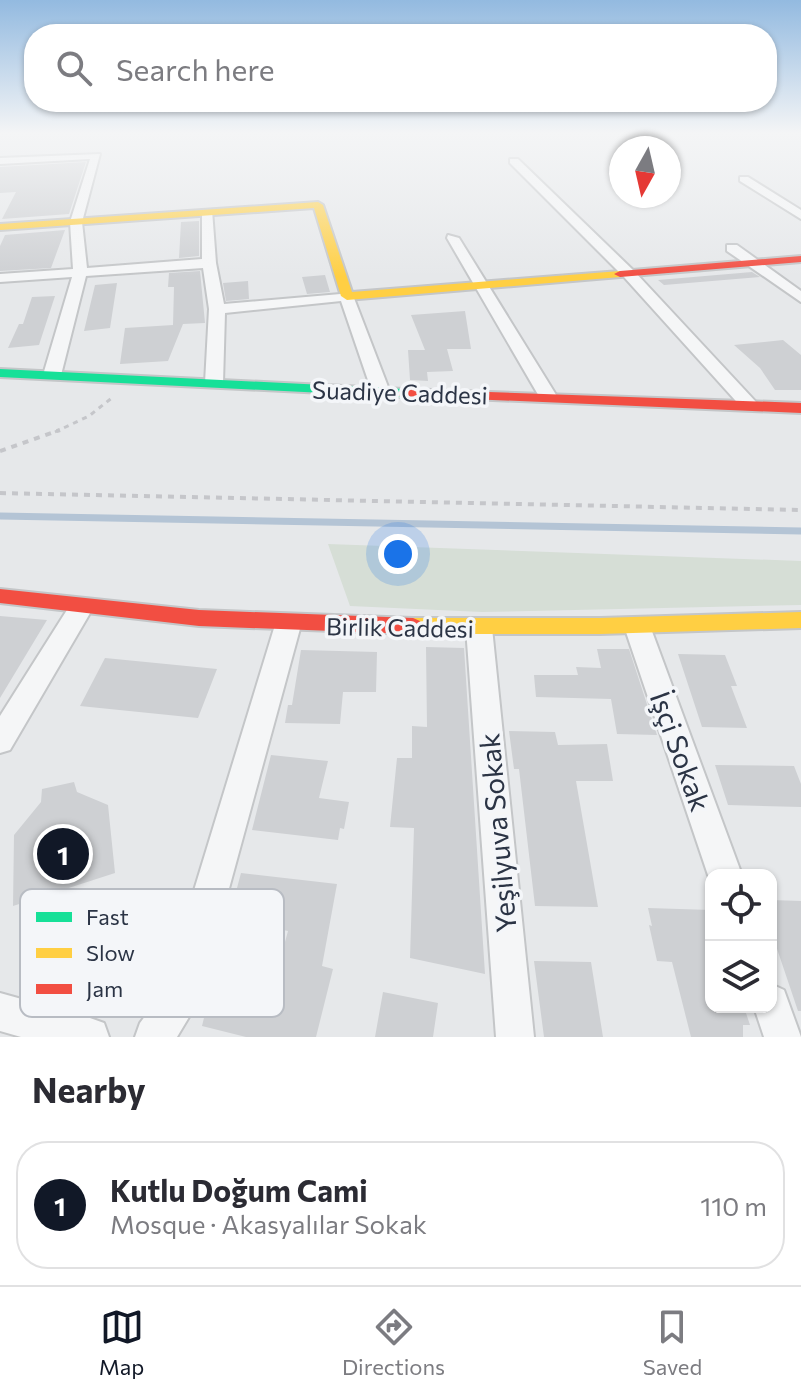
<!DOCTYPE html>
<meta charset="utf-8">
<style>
:root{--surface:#fff;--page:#f7f7f7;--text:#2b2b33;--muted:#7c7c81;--line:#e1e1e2;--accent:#111827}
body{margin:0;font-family:Commissioner,sans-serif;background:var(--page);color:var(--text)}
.controls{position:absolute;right:24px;bottom:24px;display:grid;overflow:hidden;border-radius:16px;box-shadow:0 2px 6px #0004}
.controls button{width:72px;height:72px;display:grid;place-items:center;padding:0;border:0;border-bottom:2px solid var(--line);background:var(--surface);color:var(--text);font:40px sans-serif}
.compass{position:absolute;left:609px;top:136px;width:72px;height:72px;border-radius:50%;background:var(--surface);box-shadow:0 2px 6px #0004;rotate:188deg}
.you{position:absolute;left:398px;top:554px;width:28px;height:28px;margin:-20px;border:6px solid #fff;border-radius:50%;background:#1a73e8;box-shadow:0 0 0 12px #1a73e833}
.badge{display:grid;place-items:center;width:52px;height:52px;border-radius:50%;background:var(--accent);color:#fff;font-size:26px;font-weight:700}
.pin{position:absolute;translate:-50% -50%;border:4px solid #fff;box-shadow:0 2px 8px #0006}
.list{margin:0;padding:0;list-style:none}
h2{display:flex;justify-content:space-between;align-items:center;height:104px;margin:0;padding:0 32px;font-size:34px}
h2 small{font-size:26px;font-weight:400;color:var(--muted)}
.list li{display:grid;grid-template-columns:52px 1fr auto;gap:24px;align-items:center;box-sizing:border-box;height:128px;margin:0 16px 16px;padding:0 16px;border:2px solid var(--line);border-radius:32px}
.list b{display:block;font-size:30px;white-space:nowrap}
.list p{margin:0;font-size:26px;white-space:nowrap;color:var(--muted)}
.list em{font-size:26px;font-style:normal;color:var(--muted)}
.icon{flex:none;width:44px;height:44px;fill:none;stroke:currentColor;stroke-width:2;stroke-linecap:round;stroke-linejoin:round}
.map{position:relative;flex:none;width:801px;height:1037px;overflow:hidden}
.search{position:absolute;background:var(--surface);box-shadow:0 2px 6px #0004;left:24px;right:24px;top:24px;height:88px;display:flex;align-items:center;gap:20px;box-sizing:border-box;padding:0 28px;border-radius:32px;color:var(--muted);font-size:30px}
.sheet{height:248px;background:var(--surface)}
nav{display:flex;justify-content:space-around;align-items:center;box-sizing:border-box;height:112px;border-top:2px solid var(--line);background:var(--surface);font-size:22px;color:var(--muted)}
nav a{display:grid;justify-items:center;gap:4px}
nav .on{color:var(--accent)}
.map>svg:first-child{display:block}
</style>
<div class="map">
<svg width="801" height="1037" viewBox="0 0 801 1037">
<rect width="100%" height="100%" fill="#e6e8ea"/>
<!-- green -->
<path fill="#d6ded6" d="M328,544L801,561V605L482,612L350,606Z"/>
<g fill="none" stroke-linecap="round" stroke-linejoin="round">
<!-- stream -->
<path stroke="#b4c4d5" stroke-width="7" d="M0,516L801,531"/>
</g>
<!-- building -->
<path fill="#ced0d3" d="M86,162L69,214L2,219L16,192L0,193V167Z
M199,221V256L179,258L181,222Z
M65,230L51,268L0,271V246L5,235Z
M200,271L205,323L183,324L168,361L120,364L125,328L173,325L174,287H168L169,273Z
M752,272L760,277L664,285L658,280Z
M325,275L330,292L307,294L302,277Z
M248,281L249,299L226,301L223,283Z
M117,283L110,328L84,331L95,285Z
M55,296L39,345L8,348L19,324H23L32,297Z
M465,311L471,349H447L453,371L427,372L428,381L410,380L408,350H425L411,315Z
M783,340L801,355V390H775L760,368L734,345Z
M0,616L47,620L0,698Z
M426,647L464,648L485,974L410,958L414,828L390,827L397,758H412V726L427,727Z
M597,649H629L657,735L617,734L611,699L536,697L534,675H578L576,667L601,668Z
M301,650L377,652L376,692H343L340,724L285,723L288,705H292Z
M678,654L725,655L737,686H731L747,728L702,727Z
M105,658L217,669L198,718L80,706Z
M509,731L555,732L558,745L607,744L613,781H576L598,907L535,906L519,769H514Z
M271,755L328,761L319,798L349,802L344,829L340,828L338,840L252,830Z
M715,765L794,766L801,784V807L728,805Z
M74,782L77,792L108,805L115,873L13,906L14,835L41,802L42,789Z
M241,873L337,884L322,966L333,969L316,1037H246L202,1026L219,957L277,971L288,931L229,918Z
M771,900L801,901V1011H798L771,931Z
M648,908L711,910V1007H744L750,1025H743V1037H691L672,962L657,961L649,925L652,926Z
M534,961L591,962L603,1037H544Z
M383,992L438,1003L433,1037H375Z"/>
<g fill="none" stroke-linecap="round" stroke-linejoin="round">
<!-- street casing -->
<g stroke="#c4c6c8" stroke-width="4">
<path id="street" d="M100,154L82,222L87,268L202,259V213L212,210L216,263L224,304L352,293L390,392L387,396L381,397L372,392L341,301L225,313L223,383L220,387H208L205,383L209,309L203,268L86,276L61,375L58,379H46L43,375L72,277L0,282V274L73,269L70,222L90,159L0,164V158Z
M510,159H518L634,271L756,402L759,406L756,410H744L624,277L510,163Z
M740,177H748L801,210V219L740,181Z
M448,235L459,238L558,398L555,402H543L540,398L447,238Z
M727,245H737L801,291V302L727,251Z
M81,599L90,602L93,608L10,750L0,753V716L72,602Z
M288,616L297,618L301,625L198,1002L177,1037H135L140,1023L163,992L275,625L279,618Z
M637,617L646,619L650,626L742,875H711V882L708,875L624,626L628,619Z
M479,618L488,621L492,628L534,1037H496L466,628L470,621Z
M771,984L784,990L801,1037H764L754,1007H771Z
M0,993L90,1018L104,1023L109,1037H21L0,1031Z"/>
</g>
<!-- fast casing -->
<g stroke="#c4c6c8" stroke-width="4">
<path id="fast" d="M0,369L404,389L411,393L404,397L0,377Z"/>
</g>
<!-- slow casing -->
<g stroke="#c4c6c8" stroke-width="4">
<path id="slow" d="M318,202L323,205L352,292L620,271L626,274L620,277L347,300L341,296L314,208L0,230V224Z
M801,612V628L600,634H413L406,631L403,626L406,621L413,618H600Z"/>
</g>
<!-- jam casing -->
<g stroke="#c4c6c8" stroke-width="4">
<path id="jam" d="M801,256V262L620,277L614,274L620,271Z
M404,389L801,403V413L399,396L397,393Z
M0,589L199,610L413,618L420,621L423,626L420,631L413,634L199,626L0,603Z"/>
</g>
<!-- path-far1 -->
<path stroke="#c5c6ca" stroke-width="3" stroke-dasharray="5 5" stroke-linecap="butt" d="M55,432L89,416L113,397"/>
<!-- path -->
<path stroke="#c5c6ca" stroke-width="4" stroke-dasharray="6 6" stroke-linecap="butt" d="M0,451L60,430
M0,493L801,510"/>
<!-- street -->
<use href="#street" fill="#f5f6f7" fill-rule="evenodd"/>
<!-- fast -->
<use href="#fast" fill="#16e098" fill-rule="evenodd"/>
<!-- slow -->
<use href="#slow" fill="#ffcf43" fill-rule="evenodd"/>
<!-- jam -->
<use href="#jam" fill="#f24e42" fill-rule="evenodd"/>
</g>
<!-- sky -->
<linearGradient id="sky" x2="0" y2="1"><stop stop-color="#93bae0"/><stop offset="0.48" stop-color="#f4f5f6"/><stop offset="1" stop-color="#f4f5f6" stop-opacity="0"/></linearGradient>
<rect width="801" height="277" fill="url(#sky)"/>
<g text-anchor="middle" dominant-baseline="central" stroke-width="7" stroke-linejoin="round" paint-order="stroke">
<!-- street labels -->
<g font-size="24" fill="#2b3445" stroke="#f4f6f9">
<text transform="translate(400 392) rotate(2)">Suadiye Caddesi</text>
<text transform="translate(400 627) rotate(1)">Birlik Caddesi</text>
</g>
<!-- near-street labels -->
<g font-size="28" fill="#2b3445" stroke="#f4f6f9">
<text transform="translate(681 751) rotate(70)">İşçi Sokak</text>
<text transform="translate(497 833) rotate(-95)">Yeşilyuva Sokak</text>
</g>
</g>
<!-- legend -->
<rect x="20" y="889" width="264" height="128" rx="12" fill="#f4f6f9" stroke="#b8bcc3" stroke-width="2"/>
<rect x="36" y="912" width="36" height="10" fill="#16e098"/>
<rect x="36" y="948" width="36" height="10" fill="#ffcf43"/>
<rect x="36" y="984" width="36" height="10" fill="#f24e42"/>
<g font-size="22" fill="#2b3445">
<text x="86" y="925">Fast</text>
<text x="86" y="961">Slow</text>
<text x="86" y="997">Jam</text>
</g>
</svg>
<div class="controls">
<button><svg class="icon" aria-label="locate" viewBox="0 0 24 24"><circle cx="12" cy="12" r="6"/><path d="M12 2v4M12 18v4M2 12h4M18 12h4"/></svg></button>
<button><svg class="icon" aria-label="layers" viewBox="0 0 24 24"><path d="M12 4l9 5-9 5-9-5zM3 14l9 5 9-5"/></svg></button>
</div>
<svg class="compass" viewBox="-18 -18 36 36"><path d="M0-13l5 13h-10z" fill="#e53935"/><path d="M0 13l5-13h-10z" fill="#7c7c81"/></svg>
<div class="you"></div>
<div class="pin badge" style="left:63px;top:854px">1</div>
<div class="search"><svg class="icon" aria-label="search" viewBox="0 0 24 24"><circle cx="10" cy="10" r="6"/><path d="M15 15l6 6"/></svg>Search here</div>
</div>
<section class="sheet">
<h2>Nearby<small></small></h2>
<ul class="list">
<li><span class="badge">1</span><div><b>Kutlu Doğum Cami</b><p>Mosque · Akasyalılar Sokak</p></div><em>110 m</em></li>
</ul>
</section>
<nav>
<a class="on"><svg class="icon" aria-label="map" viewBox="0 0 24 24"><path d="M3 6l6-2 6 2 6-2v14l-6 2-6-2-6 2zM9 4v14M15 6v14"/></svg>Map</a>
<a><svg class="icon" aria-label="directions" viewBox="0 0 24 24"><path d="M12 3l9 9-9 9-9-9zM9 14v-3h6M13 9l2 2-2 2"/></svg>Directions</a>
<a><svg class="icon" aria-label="saved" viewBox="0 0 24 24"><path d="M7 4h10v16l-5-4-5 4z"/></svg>Saved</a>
</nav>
